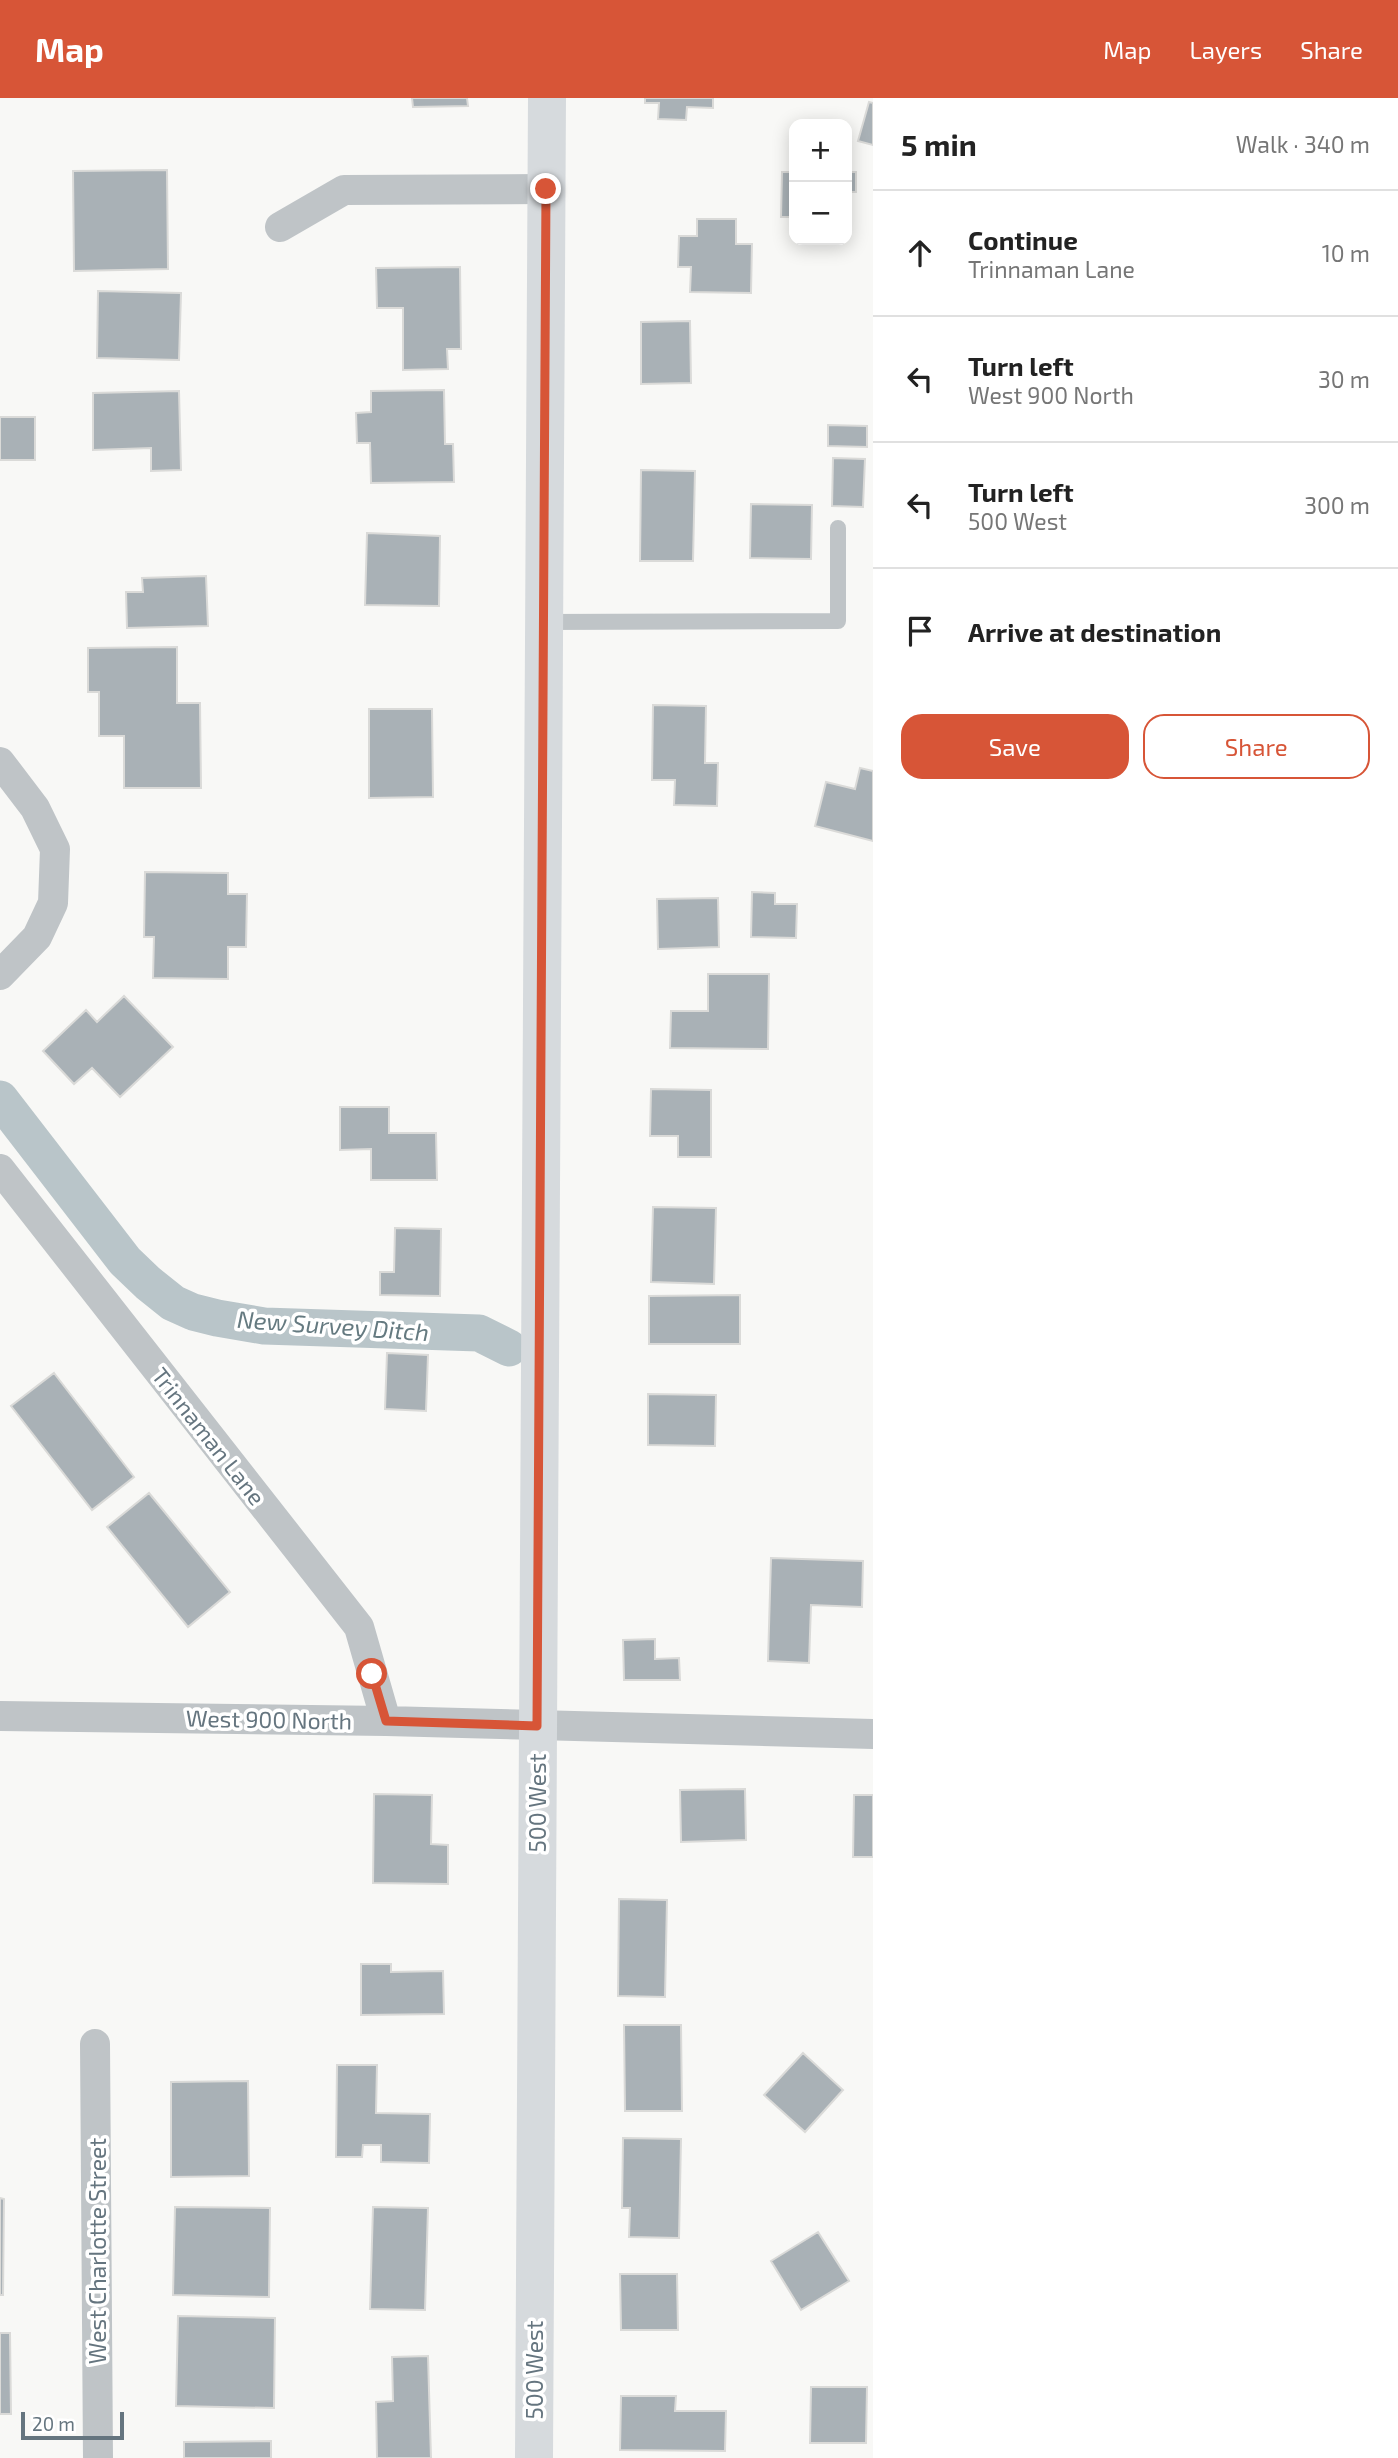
<!DOCTYPE html>
<meta charset="utf-8">
<style>
:root{--surface:#fff;--page:#f6f6f6;--text:#222;--muted:#767676;--line:#e0e0e0;--accent:#d75537}
body{margin:0;font-family:"Exo 2",sans-serif;background:var(--page);color:var(--text)}
.controls{position:absolute;right:21px;top:21px;display:grid;overflow:hidden;border-radius:14px;box-shadow:0 4px 18px #0003}
.controls button{width:63px;height:63px;display:grid;place-items:center;padding:0;border:0;border-bottom:2px solid var(--line);background:var(--surface);color:var(--text);font:35px sans-serif}
.scale{position:absolute;left:21px;bottom:18px;width:103px;box-sizing:border-box;padding-left:7px;border:4px solid #65757f;border-top:0;font-size:19px;line-height:24px;white-space:nowrap;color:#65757f;-webkit-text-stroke:5px #fff;paint-order:stroke}
.stop{position:absolute;width:21px;height:21px;margin:-16px;border:5px solid #d75537;border-radius:50%;background:#fff}
.stop.end{background:#d75537;border-color:#fff;box-shadow:0 2px 7px #0008}
.list{margin:0;padding:0;list-style:none}
h2{display:flex;justify-content:space-between;align-items:center;height:91px;margin:0;padding:0 28px;font-size:30px}
h2 small{font-size:23px;font-weight:400;color:var(--muted)}
.list li{display:grid;grid-template-columns:46px 1fr auto;gap:21px;align-items:center;box-sizing:border-box;height:126px;padding:0 28px;border-top:2px solid var(--line)}
.list b{display:block;font-size:26px;white-space:nowrap}
.list p{margin:0;font-size:23px;white-space:nowrap;color:var(--muted)}
.list em{font-size:23px;font-style:normal;color:var(--muted)}
.actions{display:flex;gap:14px;padding:21px 28px}
.actions a{flex:1;padding:16px 0;border:2px solid var(--accent);border-radius:21px;text-align:center;font-size:24px;color:var(--accent)}
.actions .main{background:var(--accent);color:#fff}
.icon{flex:none;width:38px;height:38px;fill:none;stroke:currentColor;stroke-width:2;stroke-linecap:round;stroke-linejoin:round}
.map{position:relative;flex:none;width:873px;height:2360px;overflow:hidden}
header{display:flex;align-items:center;gap:42px;box-sizing:border-box;height:98px;padding:0 35px;background:var(--accent);color:#fff}
header strong{font-size:33px}
nav{display:flex;gap:38px;margin-inline-start:auto;font-size:24px}
main{display:flex}
aside{flex:1;background:var(--surface)}
.map>svg:first-child{display:block}
</style>
<header>
<strong>Map</strong>
<nav><a>Map</a><a>Layers</a><a>Share</a></nav>
</header>
<main>
<div class="map">
<svg width="873" height="2360" viewBox="0 0 873 2360">
<rect width="100%" height="100%" fill="#f8f8f6"/>
<g fill="none" stroke-linecap="round" stroke-linejoin="round">
<!-- canal -->
<path stroke="#b9c5c9" stroke-width="37" d="M0,1001L125,1163L148,1185L173,1205L193,1214L217,1220L264,1228L479,1235L509,1250"/>
</g>
<!-- building -->
<path fill="#a9b1b6" stroke="#dadad8" stroke-width="2" d="M412,0H467L468,8L413,9Z
M645,0H713V10L687,9L686,22L658,21L659,5H645Z
M869,4L873,5V47L858,43Z
M167,72L168,171L74,173L73,73Z
M782,74H794V119H781Z
M847,74H856V94H847Z
M697,121H736V146H752L751,195L690,194L691,169H678L679,138H697Z
M460,169L461,251H447L448,271L403,272V210H377L376,170Z
M98,193L181,195L179,262L97,260Z
M690,223L691,285L641,286V224Z
M444,292L445,346H453L454,384L371,385L370,345H357L356,315L371,314V293Z
M179,293L181,372L151,373V350L93,352V295Z
M0,319H35V362H0Z
M828,327L867,328V349L828,348Z
M833,360L865,361L863,409L832,408Z
M641,372L695,373L693,463H640Z
M751,406L812,407L811,461L750,460Z
M367,435L440,438L439,508L365,507Z
M206,478L208,528L127,530L126,494H143L142,480Z
M177,549V605H200L201,690H124V638H99V594H88V550Z
M653,607L706,608L705,665H718L717,708L674,707L675,682H652Z
M369,611H432L433,699L369,700Z
M860,670L873,673V743L815,728L826,684L855,691Z
M145,774L228,775V796H247L246,849H228V881L153,880L154,839H144Z
M752,794L775,795V806H797L796,840L751,839Z
M718,800L719,849L658,851L657,801Z
M708,876H769L768,951L670,950L671,913H708Z
M124,898L173,949L120,999L92,970L74,986L43,953L86,912L97,924Z
M651,991L711,992V1059H678V1038H650Z
M340,1009H389V1035H436L437,1082H371V1051L340,1052Z
M653,1109L716,1110L714,1186L651,1184Z
M395,1130L441,1131L440,1198L380,1197V1174H394Z
M740,1197V1246H649V1198Z
M387,1255L428,1257L426,1313L385,1311Z
M54,1275L134,1379L92,1412L11,1308Z
M648,1296L716,1297L715,1348L648,1347Z
M149,1395L230,1494L188,1529L107,1429Z
M771,1460L863,1463L862,1509L811,1507L809,1565L768,1563Z
M655,1541V1561L679,1560L680,1582H624L623,1542Z
M745,1691L746,1742L681,1744L680,1692Z
M374,1696L432,1697L431,1746L448,1747V1786L373,1785Z
M854,1697H873V1759H853Z
M619,1801L667,1802L665,1899L618,1898Z
M361,1866H391V1874L443,1873L444,1916L361,1917Z
M624,1927H681L682,2013H625Z
M803,1955L843,1992L805,2034L764,1997Z
M337,1967H377L376,2015L430,2016L429,2065L381,2064V2047H363L362,2059H336Z
M248,1983L249,2078L171,2079V1984Z
M623,2040L681,2041L679,2140L629,2139L630,2110H622Z
M0,2100L4,2101L3,2197H0Z
M175,2109L270,2110L269,2199L173,2197Z
M373,2109L428,2110L425,2212L370,2211Z
M818,2134L849,2183L801,2212L771,2163Z
M620,2176H677L678,2232H621Z
M178,2218L275,2220L274,2310L176,2308Z
M0,2235H10L11,2316H0Z
M428,2258L431,2360H377L376,2304L393,2303L392,2259Z
M811,2289H867L866,2345H810Z
M621,2298H676L675,2313H726L725,2353L620,2352Z
M271,2343V2360H184V2344Z"/>
<g fill="none" stroke-linecap="round" stroke-linejoin="round">
<!-- service -->
<path stroke="#bfc4c7" stroke-width="16" d="M544,524L838,523V430"/>
<!-- minor -->
<path stroke="#bfc4c7" stroke-width="30" d="M280,129L344,92L546,91
M0,664L35,710L55,751L53,805L37,839L0,877
M0,1071L359,1529L386,1623
M0,1618L386,1623L873,1636
M95,1946L98,2360"/>
<!-- secondary -->
<path stroke="#d6dadd" stroke-width="38" d="M534,2360L547,0"/>
</g>
<g fill="none" stroke-linecap="round" stroke-linejoin="round">
<!-- route -->
<path stroke="#d75537" stroke-width="9" d="M372,1576L386,1623L537,1628L546,91"/>
</g>
<g text-anchor="middle" dominant-baseline="central" stroke-width="7" stroke-linejoin="round" paint-order="stroke">
<!-- street labels -->
<g font-size="23" fill="#65757f" stroke="#fff">
<text transform="translate(209 1338) rotate(52)">Trinnaman Lane</text>
<text transform="translate(269 1621) rotate(1)">West 900 North</text>
<text transform="translate(537 1705) rotate(-90)">500 West</text>
<text transform="translate(97 2153) rotate(-90)">West Charlotte Street</text>
<text transform="translate(534 2272) rotate(-90)">500 West</text>
</g>
<!-- water labels -->
<g font-size="24" font-style="italic" fill="#657a80" stroke="#fff">
<text transform="translate(333 1227) rotate(4)">New Survey Ditch</text>
</g>
</g>
</svg>
<div class="controls">
<button>+</button>
<button>−</button>
</div>
<div class="scale">20 m</div>
<div class="stop" style="left:372px;top:1576px"></div>
<div class="stop end" style="left:546px;top:91px"></div>
</div>
<aside>
<h2>5 min<small>Walk · 340 m</small></h2>
<ul class="list">
<li><svg class="icon" aria-label="ahead" viewBox="0 0 24 24"><path d="M12 20V5M6 11l6-6 6 6"/></svg><div><b>Continue</b><p>Trinnaman Lane</p></div><em>10 m</em></li>
<li><svg class="icon" aria-label="left" viewBox="0 0 24 24"><path d="M17 20v-9H6M10 6l-5 5 5 5"/></svg><div><b>Turn left</b><p>West 900 North</p></div><em>30 m</em></li>
<li><svg class="icon" aria-label="left" viewBox="0 0 24 24"><path d="M17 20v-9H6M10 6l-5 5 5 5"/></svg><div><b>Turn left</b><p>500 West</p></div><em>300 m</em></li>
<li><svg class="icon" aria-label="arrive" viewBox="0 0 24 24"><path d="M6 21V4h12l-3 4 3 4H6"/></svg><div><b>Arrive at destination</b></div></li>
</ul>
<div class="actions"><a class="main">Save</a><a>Share</a></div>
</aside>
</main>
